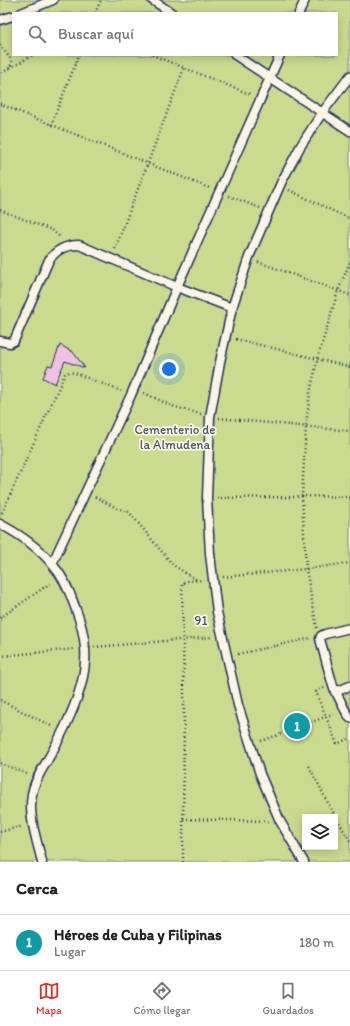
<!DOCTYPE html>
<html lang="es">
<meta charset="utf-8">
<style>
:root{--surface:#fff;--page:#f2f2f2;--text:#222;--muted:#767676;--line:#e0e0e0;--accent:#d93025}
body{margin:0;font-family:Itim,sans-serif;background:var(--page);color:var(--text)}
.controls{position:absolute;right:12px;bottom:12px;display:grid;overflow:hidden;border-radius:0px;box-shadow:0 2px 10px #0003}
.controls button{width:36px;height:36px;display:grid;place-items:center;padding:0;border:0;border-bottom:1px solid var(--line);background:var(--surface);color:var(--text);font:20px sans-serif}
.you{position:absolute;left:169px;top:369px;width:14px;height:14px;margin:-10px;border:3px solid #fff;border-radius:50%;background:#1a73e8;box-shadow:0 0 0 6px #1a73e833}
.badge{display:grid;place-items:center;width:26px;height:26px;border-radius:50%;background:var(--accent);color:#fff;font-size:13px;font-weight:700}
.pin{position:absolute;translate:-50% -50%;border:2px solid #fff;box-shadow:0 1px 4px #0006}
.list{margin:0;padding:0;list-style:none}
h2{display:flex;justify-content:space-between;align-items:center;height:52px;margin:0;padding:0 16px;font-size:17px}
h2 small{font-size:13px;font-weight:400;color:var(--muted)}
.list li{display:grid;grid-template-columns:26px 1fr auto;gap:12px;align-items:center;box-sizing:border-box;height:56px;padding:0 16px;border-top:1px solid var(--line)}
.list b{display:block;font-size:15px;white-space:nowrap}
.list p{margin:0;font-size:13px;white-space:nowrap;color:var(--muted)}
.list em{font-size:13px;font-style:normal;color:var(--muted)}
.icon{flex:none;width:22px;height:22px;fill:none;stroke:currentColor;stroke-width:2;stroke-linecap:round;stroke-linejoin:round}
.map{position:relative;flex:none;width:350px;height:862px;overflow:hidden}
.search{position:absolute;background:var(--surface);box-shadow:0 2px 10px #0003;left:12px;right:12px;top:12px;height:44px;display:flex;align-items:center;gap:10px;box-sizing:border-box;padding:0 14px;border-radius:0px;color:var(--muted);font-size:15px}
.sheet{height:108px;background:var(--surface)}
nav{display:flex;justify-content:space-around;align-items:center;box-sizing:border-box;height:56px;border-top:1px solid var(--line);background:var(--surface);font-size:11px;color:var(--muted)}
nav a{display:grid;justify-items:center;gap:2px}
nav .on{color:var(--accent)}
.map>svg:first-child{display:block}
</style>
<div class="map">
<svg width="350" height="862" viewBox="0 0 350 862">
<rect width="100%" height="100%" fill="#fcf5e5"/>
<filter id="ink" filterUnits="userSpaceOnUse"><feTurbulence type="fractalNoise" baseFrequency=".025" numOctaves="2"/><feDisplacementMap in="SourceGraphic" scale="8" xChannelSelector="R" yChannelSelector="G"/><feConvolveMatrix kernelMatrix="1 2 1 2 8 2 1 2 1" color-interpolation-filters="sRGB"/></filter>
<g filter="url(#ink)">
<!-- green -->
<path fill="#cadb90" stroke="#728577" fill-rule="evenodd" d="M0,0H350V862H0ZM13,13H337V55H13ZM305,817H335V847H305Z"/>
<!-- building -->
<path fill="#f1c1e3" stroke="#1b2f5e" d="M60,345L73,352L85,368L65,361L55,384L43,378L48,365L52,366Z"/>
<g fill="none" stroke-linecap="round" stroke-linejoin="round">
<!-- service casing -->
<g stroke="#1b2f5e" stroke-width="11">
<path id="service" d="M152,0L172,13
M21,13L53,0
M299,13L305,0
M0,20L13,16
M235,55L350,131
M0,341L10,343L14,341L49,260C57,249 66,245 79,245L177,287L232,308
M0,524C19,534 38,547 52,564C63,576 70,592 75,607C80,620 84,633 85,648C87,670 78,698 69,718C63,732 55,747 47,761C41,771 34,782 32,794C28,817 37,840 42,862
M52,564L131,395L177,287L280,55
M350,628L325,634L321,636L320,639L333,686L345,710L350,718
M335,692L350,686
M304,862L280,821L260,774L238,705L217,612L210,554L207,498L210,417L220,362L232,308L249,257L281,183L300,147L322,113L350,76"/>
</g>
<!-- path -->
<path stroke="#1b2f5e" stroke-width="2.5" stroke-dasharray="1 3" stroke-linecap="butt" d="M95,13L101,0
M0,45L12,61L10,68L0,74
M152,55L252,95
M10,68L33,55
M0,104L209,188
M51,125L79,55
M289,190L350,219
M229,196L260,208
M0,210L52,230L61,238
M115,249L184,68
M258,262L350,295
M236,339L350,367
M144,393L172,406L201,414
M219,418L350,431
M95,497L117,508L129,512L173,565L197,580
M217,498L295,497L302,496L350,497
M2,513L65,374L69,372L75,373L121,391
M223,577L306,569L350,563
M0,618L52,582
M317,628L306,569L302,496L306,426L310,393L318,357L338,291L350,262
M94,647L213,637
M238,654L311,638
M0,656L75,649
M324,688L316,692L337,744L348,739L350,737
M0,700L53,727
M307,724L335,713
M261,741L284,733
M0,763L27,774
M309,766L331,809L350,841
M183,819L270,821
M0,832L23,826
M183,862L184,695L182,584L188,581L202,580"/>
<!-- service -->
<use href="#service" stroke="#fcf5e5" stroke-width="8"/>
</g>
</g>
<g text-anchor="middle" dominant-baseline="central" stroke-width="3.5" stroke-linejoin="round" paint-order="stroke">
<!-- park labels -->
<g font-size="13" fill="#475a6a" stroke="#fcf5e5">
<text x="175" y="429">Cementerio de<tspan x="175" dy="15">la Almudena</tspan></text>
<text x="201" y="620">91</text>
</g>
</g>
</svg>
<div class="controls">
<button><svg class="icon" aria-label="layers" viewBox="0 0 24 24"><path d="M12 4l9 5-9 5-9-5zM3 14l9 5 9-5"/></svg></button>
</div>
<div class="you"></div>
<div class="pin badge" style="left:297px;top:726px;background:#0f9aa8">1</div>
<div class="search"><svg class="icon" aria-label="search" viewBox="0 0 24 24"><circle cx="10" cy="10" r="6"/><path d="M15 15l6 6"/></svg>Buscar aquí</div>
</div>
<section class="sheet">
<h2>Cerca<small></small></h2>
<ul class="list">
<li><span class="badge" style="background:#0f9aa8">1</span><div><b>Héroes de Cuba y Filipinas</b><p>Lugar</p></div><em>180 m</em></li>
</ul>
</section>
<nav>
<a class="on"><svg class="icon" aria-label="map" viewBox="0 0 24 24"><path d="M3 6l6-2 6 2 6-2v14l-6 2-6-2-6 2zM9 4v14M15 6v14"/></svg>Mapa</a>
<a><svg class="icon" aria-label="directions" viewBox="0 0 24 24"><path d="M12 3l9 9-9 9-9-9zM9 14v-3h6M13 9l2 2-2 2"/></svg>Cómo llegar</a>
<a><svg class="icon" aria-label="saved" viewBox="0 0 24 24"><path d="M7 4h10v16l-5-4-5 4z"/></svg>Guardados</a>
</nav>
